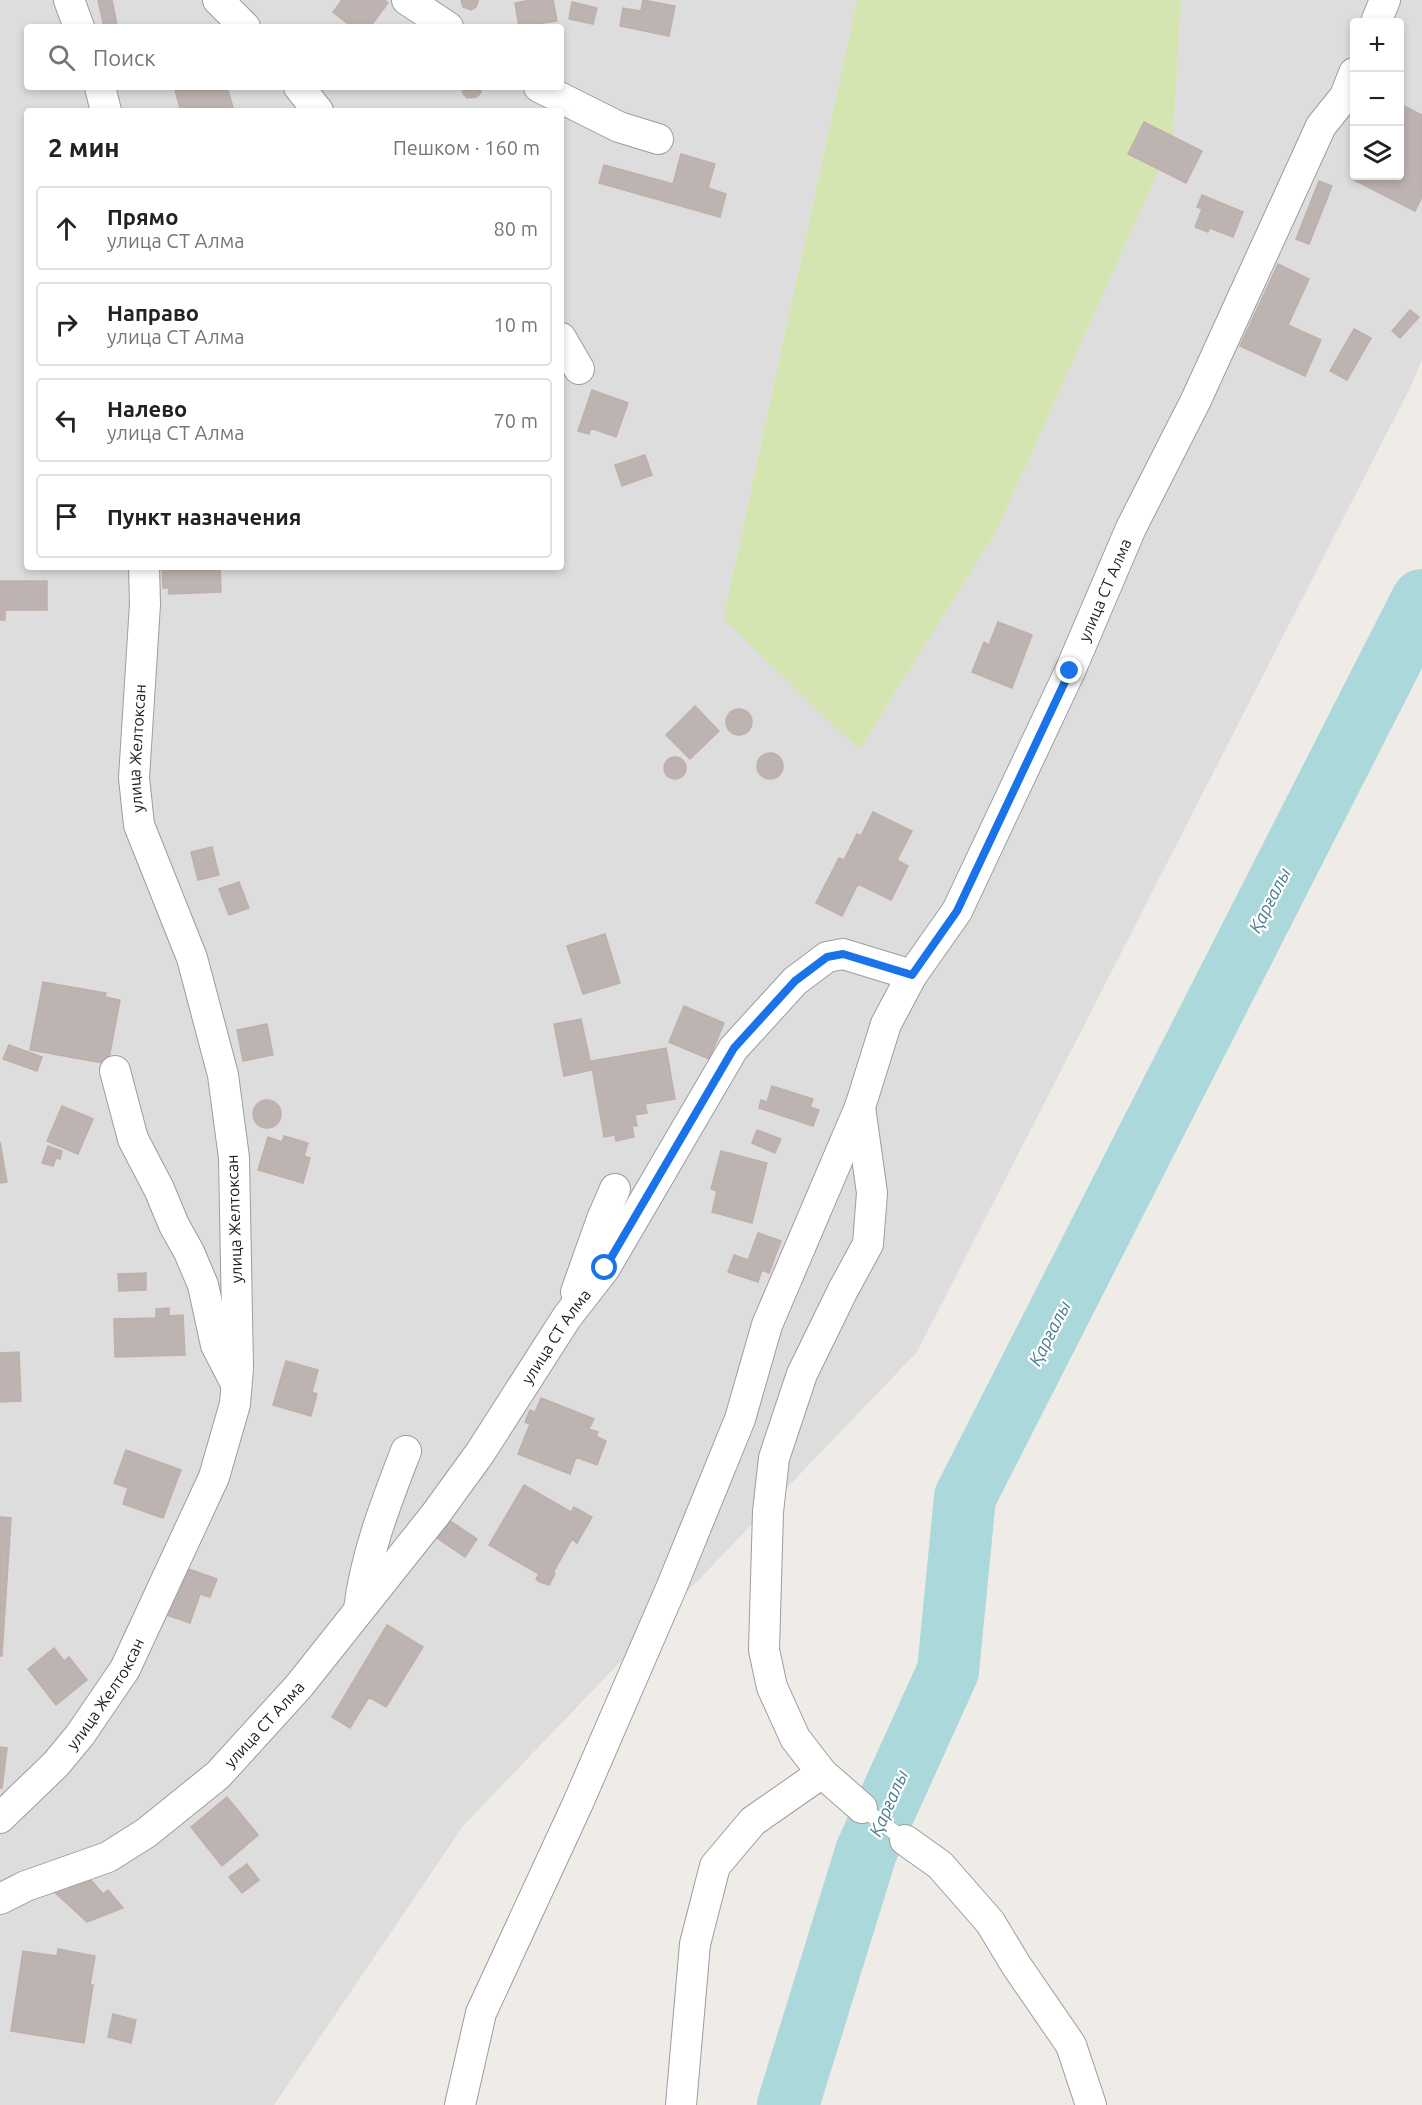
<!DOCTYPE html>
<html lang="ru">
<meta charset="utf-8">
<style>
:root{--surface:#fff;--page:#f6f6f6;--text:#222;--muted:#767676;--line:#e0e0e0}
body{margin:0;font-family:Ubuntu,sans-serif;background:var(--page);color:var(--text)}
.controls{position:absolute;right:18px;top:18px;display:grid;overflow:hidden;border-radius:6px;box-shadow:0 3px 9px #0003}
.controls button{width:54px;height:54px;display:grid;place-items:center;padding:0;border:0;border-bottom:2px solid var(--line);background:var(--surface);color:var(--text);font:30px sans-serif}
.stop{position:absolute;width:18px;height:18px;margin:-14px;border:4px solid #1a73e8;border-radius:50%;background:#fff}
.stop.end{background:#1a73e8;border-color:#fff;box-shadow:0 2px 6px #0008}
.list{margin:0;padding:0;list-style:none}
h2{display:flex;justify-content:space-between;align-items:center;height:78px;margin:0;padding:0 24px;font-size:26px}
h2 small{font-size:20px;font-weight:400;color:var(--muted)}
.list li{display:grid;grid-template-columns:39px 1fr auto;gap:18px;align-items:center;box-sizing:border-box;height:84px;margin:0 12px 12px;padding:0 12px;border:2px solid var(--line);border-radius:6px}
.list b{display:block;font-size:22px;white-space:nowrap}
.list p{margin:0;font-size:20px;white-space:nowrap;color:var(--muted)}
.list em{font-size:20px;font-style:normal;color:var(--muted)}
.icon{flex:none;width:33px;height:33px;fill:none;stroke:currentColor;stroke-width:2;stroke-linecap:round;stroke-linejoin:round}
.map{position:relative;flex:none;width:1422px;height:2105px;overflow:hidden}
.search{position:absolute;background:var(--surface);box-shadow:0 3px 9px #0003;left:24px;top:24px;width:540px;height:66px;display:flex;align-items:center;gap:15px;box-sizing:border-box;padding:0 21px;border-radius:6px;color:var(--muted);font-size:22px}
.panel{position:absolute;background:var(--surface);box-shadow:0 3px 9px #0003;left:24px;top:108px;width:540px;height:462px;border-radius:6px}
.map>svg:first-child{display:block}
</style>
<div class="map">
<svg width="1422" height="2105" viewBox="0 0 1422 2105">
<rect width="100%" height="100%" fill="#efebe7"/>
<!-- residential -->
<path fill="#dedddd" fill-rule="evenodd" d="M0,0H857L723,619L859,750L997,530L1173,139L1181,0H1422V360L1411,386L917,1352L463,1826L274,2105H0ZM1354,22H1400V176H1354ZM27,27H561V87H27ZM27,111H561V567H27Z"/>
<!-- grass -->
<path fill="#d5e5b1" d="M857,0H1181L1173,139L997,530L859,750L723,619Z"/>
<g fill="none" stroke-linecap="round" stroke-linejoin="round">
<!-- river -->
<path stroke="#abd8da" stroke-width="62" d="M788,2105L866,1852L948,1671L965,1497L1422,600"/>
</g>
<!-- building -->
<path fill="#bdb3b0" stroke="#c0afaa" stroke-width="1.5" d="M98,0H112L117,25L104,27Z
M342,0H384L388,3L370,27H352L333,12Z
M461,0H478V2L476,7L471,10L463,7Z
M531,0H553L557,21L519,27L515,3Z
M643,0L675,6L669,36L620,26L623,8L641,11Z
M572,2L597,8L593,24L569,19Z
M174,87H227L234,111H181Z
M462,87H481V92L477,97L467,98L463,94Z
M1400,104L1422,115V197L1415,211L1354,180L1357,176H1400Z
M1144,122L1202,151L1186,183L1128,154Z
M681,154L715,164L708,188L726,194L720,217L599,183L604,165L673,184Z
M1319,181L1332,186L1309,244L1296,239Z
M1202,195L1243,212L1233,237L1210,228L1208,232L1195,227L1202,209L1197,207Z
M1278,264L1309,279L1288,325L1321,340L1305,376L1240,346Z
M1410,310L1419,317L1400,338L1392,331Z
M1354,329L1371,338L1347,380L1330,371Z
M592,390L628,403L616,437L591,428L589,434L578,431Z
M645,455L652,475L622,486L615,465Z
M162,567H220L221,592L169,594V588H163Z
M0,581H47V610H5V620H0Z
M998,622L1032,635L1012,688L972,672L984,642L989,645Z
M695,706L719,731L690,759L666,735Z
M726 722a13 13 0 1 1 26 0a13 13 0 1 1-26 0Z
M757 766a13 13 0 1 1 26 0a13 13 0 1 1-26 0Z
M664 768a11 11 0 1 1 22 0a11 11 0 1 1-22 0Z
M873,812L912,831L897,860L908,866L891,900L858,884L842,916L816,903L839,858L844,860L857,834L861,836Z
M212,847L219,875L198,880L191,852Z
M239,882L249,908L229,915L219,889Z
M605,934L620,983L583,994L567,946Z
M43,982L106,993L105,997L120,1000L108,1064L30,1050Z
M684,1006L724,1023L709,1059L669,1042Z
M581,1019L592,1070L564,1076L554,1024Z
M267,1024L273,1055L243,1061L237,1030Z
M9,1045L42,1057L37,1071L3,1059Z
M666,1048L675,1099L645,1104L647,1113L635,1115L637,1126H632L634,1137L616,1141L615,1135L604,1137L591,1061Z
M772,1086L813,1099L810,1107L819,1110L813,1126L759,1108L761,1100L767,1102Z
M253 1114a14 14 0 1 1 28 0a14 14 0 1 1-28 0Z
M62,1106L93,1119L78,1154L47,1141Z
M757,1130L781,1139L775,1153L752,1143Z
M284,1136L308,1143L304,1156L310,1158L303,1183L258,1170L268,1137L282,1142Z
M0,1142L7,1182L0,1183Z
M48,1146L62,1151L60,1159L56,1158L53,1166L42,1163Z
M721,1151L767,1163L752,1223L712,1212L717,1191L711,1189Z
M758,1233L781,1241L769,1273L762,1270L758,1282L728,1272L734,1255L748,1260Z
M146,1273V1290L119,1291L118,1274Z
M169,1308V1316L183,1315L185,1355L115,1357L114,1319L156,1318V1309Z
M19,1352L21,1401L0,1402V1353Z
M286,1361L318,1370L312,1392L317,1394L311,1416L273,1405Z
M541,1398L594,1419L589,1429L598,1432L596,1436L606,1441L597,1465L576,1457L570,1474L518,1454L530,1424L525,1422L530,1410L535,1412Z
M126,1450L181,1470L163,1518L123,1504L128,1488L114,1483Z
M524,1485L571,1512L574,1507L592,1517L577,1543L572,1539L554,1571L555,1574L549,1585L540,1582L536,1579L539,1574L489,1545Z
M0,1517L11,1518L2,1656H0Z
M446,1518L477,1539L465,1557L434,1536Z
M180,1566L217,1579L210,1597L200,1594L190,1623L164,1614Z
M387,1625L423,1647L386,1707L369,1697L350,1728L332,1717Z
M54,1648L64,1661L69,1657L87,1680L56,1705L28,1669Z
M0,1747L7,1748L2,1788H0Z
M227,1797L258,1835L222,1866L191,1827Z
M247,1864L259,1880L242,1893L229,1877Z
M91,1880L103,1894L108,1890L123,1908L87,1922L52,1890Z
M58,1949L95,1956L90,1985H93L84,2043L11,2031L23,1951L57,1956Z
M113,2014L136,2020L131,2043L108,2037Z"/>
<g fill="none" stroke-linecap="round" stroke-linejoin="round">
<!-- service casing -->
<g stroke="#9d9d9d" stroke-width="16">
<path id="service" d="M862,1808L905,1840"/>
</g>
<!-- minor casing -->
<g stroke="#9d9d9d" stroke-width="32">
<g id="minor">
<path d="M69,0L79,27"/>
<path d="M218,0L245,27"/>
<path d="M407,0L448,27"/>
<path d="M1376,22L1385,0"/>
<path d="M100,87L106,111"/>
<path d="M299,87L318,111"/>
<path d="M539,87L619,127L658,139"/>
<path d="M561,338L579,369"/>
<path d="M115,1071L133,1139L159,1189L174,1225L189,1252L203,1285L216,1345L235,1382"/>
<path d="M576,1292L602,1219L615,1189"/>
<path d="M359,1609C366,1553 386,1503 406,1451"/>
<path id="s1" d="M862,1808L822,1773L795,1738L772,1687L764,1650L768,1512L774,1458L802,1374L843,1290L868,1244L872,1193L860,1107L886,1024L912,975L957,911L1070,671L1131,528L1196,400L1321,126L1345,96L1354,73"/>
<path id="s2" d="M0,1818L56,1764L80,1735L125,1669L214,1477L235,1404L238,1368L234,1158L223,1075L192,958L139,825L134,778L145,604L144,567"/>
<path d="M905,1840L940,1865L990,1922L1016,1965L1071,2045L1091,2105"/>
<path id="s3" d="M0,1899L26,1886L108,1857L146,1833L218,1775L299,1686L435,1515L480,1453L567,1317L605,1268L733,1049L795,981L827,957L843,954L912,975"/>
<path d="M460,2105L481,2013L578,1803L672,1586L740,1419L767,1325L860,1107"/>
<path d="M681,2105L695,1944L715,1866L753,1821L822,1773"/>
</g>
</g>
<!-- service -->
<use href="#service" stroke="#fff" stroke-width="15"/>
<!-- minor -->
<use href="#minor" stroke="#fff" stroke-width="30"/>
</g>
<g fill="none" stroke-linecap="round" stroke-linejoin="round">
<!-- route -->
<path stroke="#1a73e8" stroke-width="8" d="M605,1268L734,1048L795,981L827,957L843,954L912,975L957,911L1070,671"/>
</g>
<g text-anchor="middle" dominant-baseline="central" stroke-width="4.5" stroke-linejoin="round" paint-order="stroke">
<!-- street labels -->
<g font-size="16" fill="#202020" stroke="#fff">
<text stroke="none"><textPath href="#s1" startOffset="1330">улица СТ Алма</textPath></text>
<text stroke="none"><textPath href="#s2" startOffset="1154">улица Желтоксан</textPath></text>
<text transform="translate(234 1219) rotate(-92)">улица Желтоксан</text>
<text stroke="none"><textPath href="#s3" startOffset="808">улица СТ Алма</textPath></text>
<text stroke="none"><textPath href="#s2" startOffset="164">улица Желтоксан</textPath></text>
<text stroke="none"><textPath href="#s3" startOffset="322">улица СТ Алма</textPath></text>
</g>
<!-- water labels -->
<g font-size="18" font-style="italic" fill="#497c92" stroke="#fff">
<text transform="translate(1269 900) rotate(-63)">Қарғалы</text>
<text transform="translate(1049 1333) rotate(-63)">Қарғалы</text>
<text transform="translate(888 1803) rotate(-66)">Қарғалы</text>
</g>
</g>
</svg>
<div class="controls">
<button>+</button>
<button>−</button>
<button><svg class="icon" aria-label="layers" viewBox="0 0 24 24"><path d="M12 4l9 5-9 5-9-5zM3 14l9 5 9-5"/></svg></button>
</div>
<div class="stop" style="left:605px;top:1268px"></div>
<div class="stop end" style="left:1070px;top:671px"></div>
<div class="search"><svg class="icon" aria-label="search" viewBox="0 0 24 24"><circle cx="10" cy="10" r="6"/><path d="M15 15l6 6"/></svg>Поиск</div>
<section class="panel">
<h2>2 мин<small>Пешком · 160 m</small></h2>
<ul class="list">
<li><svg class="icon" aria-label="ahead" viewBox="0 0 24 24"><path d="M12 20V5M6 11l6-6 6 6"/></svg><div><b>Прямо</b><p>улица СТ Алма</p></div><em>80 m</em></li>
<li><svg class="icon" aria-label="right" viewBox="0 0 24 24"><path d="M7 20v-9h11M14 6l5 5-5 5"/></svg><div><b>Направо</b><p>улица СТ Алма</p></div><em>10 m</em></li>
<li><svg class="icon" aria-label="left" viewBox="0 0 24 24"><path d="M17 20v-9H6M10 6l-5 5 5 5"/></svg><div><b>Налево</b><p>улица СТ Алма</p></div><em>70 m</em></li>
<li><svg class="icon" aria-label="arrive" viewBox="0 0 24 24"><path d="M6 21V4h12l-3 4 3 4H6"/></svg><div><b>Пункт назначения</b></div></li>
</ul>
</section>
</div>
